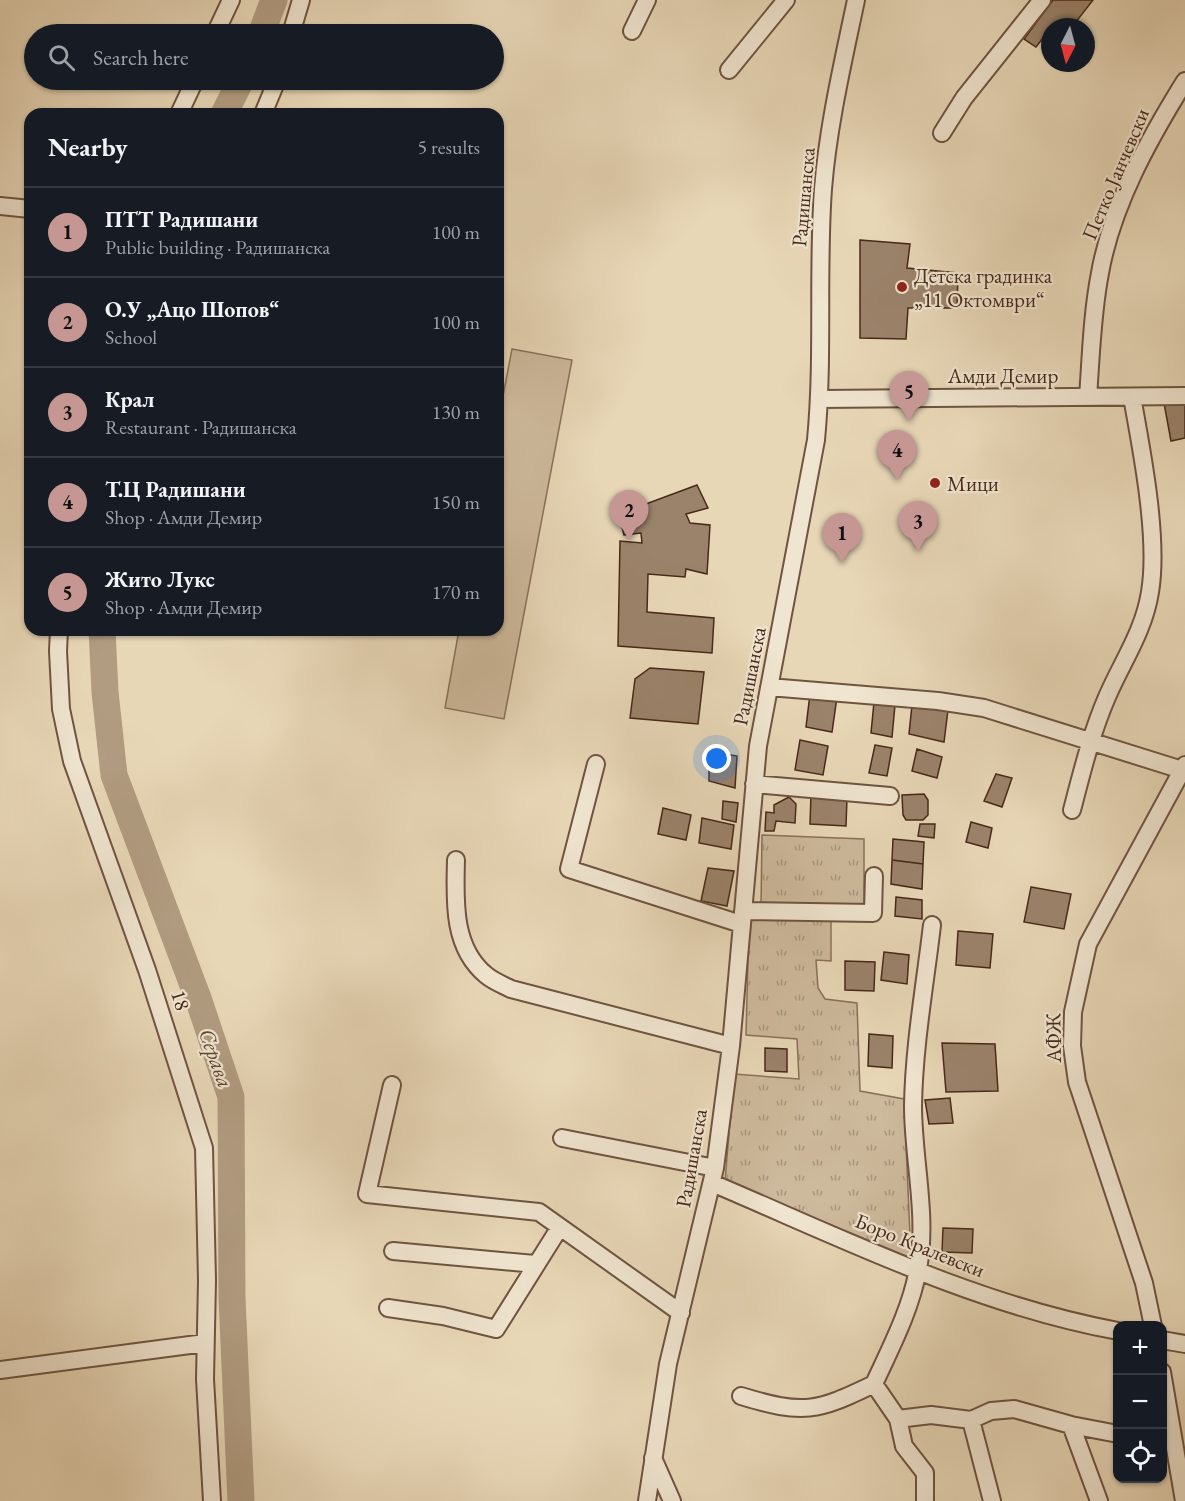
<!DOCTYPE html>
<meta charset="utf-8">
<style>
:root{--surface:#171b24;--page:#242831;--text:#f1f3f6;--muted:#9ea1a6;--line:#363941;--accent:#c59692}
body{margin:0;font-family:"EB Garamond",serif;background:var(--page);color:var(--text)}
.controls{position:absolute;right:18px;bottom:18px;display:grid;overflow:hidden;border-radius:12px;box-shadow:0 2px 4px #0004}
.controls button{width:54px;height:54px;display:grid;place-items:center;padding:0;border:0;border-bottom:2px solid var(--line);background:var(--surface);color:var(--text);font:30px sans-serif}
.compass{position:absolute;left:1041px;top:18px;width:54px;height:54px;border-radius:50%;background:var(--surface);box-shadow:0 2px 4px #0004;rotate:186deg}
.you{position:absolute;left:717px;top:759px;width:21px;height:21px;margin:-15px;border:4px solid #fff;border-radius:50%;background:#1a73e8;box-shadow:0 0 0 9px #1a73e833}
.badge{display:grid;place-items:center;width:39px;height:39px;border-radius:50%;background:var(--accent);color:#111;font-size:20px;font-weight:700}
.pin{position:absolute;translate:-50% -50px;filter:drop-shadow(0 2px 3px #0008)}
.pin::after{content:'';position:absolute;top:32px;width:21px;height:18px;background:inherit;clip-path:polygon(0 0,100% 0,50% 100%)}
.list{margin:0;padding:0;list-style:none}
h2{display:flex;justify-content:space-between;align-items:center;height:78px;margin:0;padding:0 24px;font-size:26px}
h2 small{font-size:20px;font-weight:400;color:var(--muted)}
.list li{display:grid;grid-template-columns:39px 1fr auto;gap:18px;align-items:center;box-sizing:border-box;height:90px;padding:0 24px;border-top:2px solid var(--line)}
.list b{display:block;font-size:22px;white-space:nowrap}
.list p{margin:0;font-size:20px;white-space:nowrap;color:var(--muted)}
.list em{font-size:20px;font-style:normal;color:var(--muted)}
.icon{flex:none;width:33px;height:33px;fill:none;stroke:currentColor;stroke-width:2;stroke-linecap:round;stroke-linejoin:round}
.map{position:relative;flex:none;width:1185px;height:1501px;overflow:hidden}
.search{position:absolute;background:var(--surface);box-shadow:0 2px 4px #0004;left:24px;top:24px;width:480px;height:66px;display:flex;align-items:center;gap:15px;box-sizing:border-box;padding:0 21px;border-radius:33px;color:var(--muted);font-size:22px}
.panel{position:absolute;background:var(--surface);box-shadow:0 2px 4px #0004;left:24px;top:108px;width:480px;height:528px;border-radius:18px}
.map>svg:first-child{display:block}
</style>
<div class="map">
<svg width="1185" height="1501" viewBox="0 0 1185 1501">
<defs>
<pattern id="grass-tufts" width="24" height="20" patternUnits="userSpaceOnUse" patternTransform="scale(1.5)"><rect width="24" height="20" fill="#cdb99c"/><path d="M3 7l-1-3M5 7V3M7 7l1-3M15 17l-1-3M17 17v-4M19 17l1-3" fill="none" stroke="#a8967e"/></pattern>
</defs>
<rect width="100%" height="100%" fill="#e8d7b7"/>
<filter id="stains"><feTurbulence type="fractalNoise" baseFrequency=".00333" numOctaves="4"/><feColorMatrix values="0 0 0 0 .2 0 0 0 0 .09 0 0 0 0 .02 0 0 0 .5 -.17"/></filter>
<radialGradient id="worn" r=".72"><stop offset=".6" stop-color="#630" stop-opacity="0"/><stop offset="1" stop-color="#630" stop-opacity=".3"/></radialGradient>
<!-- grass -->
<path fill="url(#grass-tufts)" stroke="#8a705a" stroke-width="1.5" d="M762,835L864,839V907H761Z
M831,917V961L816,960L818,988L825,999L857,1003L860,1091L904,1099L911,1258L725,1181L734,1074L799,1079L797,1039L746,1035L749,919Z"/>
<!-- garden -->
<path fill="#cdb99c" stroke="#8a705a" stroke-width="1.5" d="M512,349L572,360L504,719L445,708L459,630H498V422Z"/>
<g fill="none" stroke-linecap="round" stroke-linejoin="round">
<!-- river -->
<path stroke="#b19c81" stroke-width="27" d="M261,34L274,0
M224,114L241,80
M102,630L105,692L114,775L199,1001L231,1097L232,1298L241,1501"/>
</g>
<!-- building -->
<path fill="#9b836b" stroke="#472819" stroke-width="1.5" d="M1053,0H1093L1072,27H1050V37L1046,34L1036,47L1024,39Z
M860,240L910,244L907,268L958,273L957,308H908L906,339L860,338Z
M1185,399V438L1171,441L1164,403Z
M697,485L708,508L686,514L690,523L710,525L707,574L686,569L685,577L648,574L647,612L714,618L712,653L618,646L620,541L642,543L641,533L624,535L619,514Z
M650,668L704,672L698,724L630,718L635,679Z
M810,694L837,697L832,732L806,727Z
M874,702L895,705L892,737L871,733Z
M912,705L948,710L944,742L909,734Z
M800,740L828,746L823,775L795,770Z
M875,745L892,748L887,776L869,773Z
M917,749L942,757L937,778L912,771Z
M709,751L737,756L735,788L709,781Z
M996,774L1012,778L1002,807L984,801Z
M811,794L847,798L846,826L810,824Z
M924,794L928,800V815L923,820H906L903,815L902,795Z
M789,797L796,804L795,823L776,821L774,831H765L766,812L774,813V805Z
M723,801L738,803L736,822L722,819Z
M663,808L691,815L686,840L658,834Z
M702,818L734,825L731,849L699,843Z
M971,822L992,828L988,848L966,842Z
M920,824H935L934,838L918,836Z
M893,839L924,842L923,864L892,860Z
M892,860L923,864L922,889L891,884Z
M708,868L734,871L727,906L701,901Z
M1031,887L1071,894L1064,929L1024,922Z
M896,897L922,900V919L895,916Z
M958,931L993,934L990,968L956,965Z
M884,952L909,955L907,984L881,980Z
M845,961L875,962L874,991L845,990Z
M869,1034L893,1036L892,1068L868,1066Z
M942,1043L995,1044L998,1091L946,1092Z
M765,1048L787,1049V1072L765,1071Z
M950,1098L953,1123L929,1124L925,1100Z
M943,1228L973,1229L972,1253L942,1252Z"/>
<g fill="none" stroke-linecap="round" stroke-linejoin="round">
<!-- minor casing -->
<g stroke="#6f5440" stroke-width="20">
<path id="minor" d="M632,31L647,0
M215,34L231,0
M291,34L301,0
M729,70L786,0
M179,114L195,80
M263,114L277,80
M942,133L964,98L1042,0
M0,206L30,209
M1088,397C1091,356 1092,314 1100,273C1112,205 1149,139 1185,81
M820,399L1185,396
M59,630L58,651L61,709L72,761L147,970L204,1148L207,1280L205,1379L212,1501
M769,687L938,701L984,708L1182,770
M596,764L569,869L741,924
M754,784L890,796
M1072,810C1082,772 1091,734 1107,697C1122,662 1144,631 1150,592C1159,539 1142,452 1132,397
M456,860C455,900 452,947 486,975C493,981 503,985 511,989L731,1046
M743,911L873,913L874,876
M392,1085L367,1194L539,1212L681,1313
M562,1138L715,1168
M712,1183C844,1239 976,1305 1118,1331
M393,1251L535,1264
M388,1308L443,1316L496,1329L560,1227
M1153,1326L1144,1283L1077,1082L1072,1046L1073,1012L1088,944L1185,765
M1162,1340L1185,1344
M0,1370L205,1343
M1162,1372L1184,1501
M741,1396C804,1415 816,1412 874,1384
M898,1419L931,1415L971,1420L992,1501
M971,1420L991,1411L1014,1409L1071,1425L1118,1434
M1071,1425L1099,1501
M653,1458L672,1501
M647,1501L668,1364L715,1168L731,1046L758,746L816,440C824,356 817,272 823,189C828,126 843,62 856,0
M925,1501V1473L904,1446L898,1419L874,1384C891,1347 911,1309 918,1269C928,1216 913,1159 913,1106C914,1045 925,985 932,925"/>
</g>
<!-- minor -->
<use href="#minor" stroke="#f0e5d0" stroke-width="16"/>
</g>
<!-- markers -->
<g fill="#8f2418" stroke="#f0e5d0" stroke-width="2">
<circle cx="902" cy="287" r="6"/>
<circle cx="935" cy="483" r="6"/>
</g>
<g text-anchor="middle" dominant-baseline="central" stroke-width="4.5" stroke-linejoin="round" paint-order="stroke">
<!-- street labels -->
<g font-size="21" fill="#472819" stroke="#f0e5d0">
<text transform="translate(1115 174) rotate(-67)">Петко Јанчевски</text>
<text transform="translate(803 197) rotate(-85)">Радишанска</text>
<text x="1003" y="375">Амди Демир</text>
<text transform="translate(749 676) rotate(-79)">Радишанска</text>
<text transform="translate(181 1000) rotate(72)">18</text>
<text transform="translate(1053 1038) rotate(-91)">АФЖ</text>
<text transform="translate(691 1158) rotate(-80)">Радишанска</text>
<text transform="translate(920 1245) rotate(22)">Боро Кралевски</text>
</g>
<!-- poi labels -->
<g font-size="21" fill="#472819" stroke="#f0e5d0" text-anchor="start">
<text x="914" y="275">Детска градинка<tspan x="914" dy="24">„11 Октомври“</tspan></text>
<text x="947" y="483">Мици</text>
</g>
<!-- water labels -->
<g font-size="22" font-style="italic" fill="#624533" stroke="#f0e5d0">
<text transform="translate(216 1058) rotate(70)">Серава</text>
</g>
</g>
<rect width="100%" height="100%" filter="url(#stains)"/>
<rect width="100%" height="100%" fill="url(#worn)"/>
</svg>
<div class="controls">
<button>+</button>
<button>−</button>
<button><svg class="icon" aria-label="locate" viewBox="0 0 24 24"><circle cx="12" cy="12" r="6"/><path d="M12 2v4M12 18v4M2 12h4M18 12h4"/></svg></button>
</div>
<svg class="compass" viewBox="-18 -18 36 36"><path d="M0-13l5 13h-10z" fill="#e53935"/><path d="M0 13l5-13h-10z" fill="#9ea1a6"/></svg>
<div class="you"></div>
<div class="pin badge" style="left:842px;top:563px">1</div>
<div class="pin badge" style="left:629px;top:540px">2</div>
<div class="pin badge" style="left:918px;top:551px">3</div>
<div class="pin badge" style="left:897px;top:480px">4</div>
<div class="pin badge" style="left:909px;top:421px">5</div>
<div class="search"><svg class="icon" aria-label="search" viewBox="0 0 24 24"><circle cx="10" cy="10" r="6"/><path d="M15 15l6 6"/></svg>Search here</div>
<section class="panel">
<h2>Nearby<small>5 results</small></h2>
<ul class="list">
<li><span class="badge">1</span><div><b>ПТТ Радишани</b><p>Public building · Радишанска</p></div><em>100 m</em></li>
<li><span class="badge">2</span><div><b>О.У „Ацо Шопов“</b><p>School</p></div><em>100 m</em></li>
<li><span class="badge">3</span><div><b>Крал</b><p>Restaurant · Радишанска</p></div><em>130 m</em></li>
<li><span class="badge">4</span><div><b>Т.Ц Радишани</b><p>Shop · Амди Демир</p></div><em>150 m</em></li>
<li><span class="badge">5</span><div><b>Жито Лукс</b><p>Shop · Амди Демир</p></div><em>170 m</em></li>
</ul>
</section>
</div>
